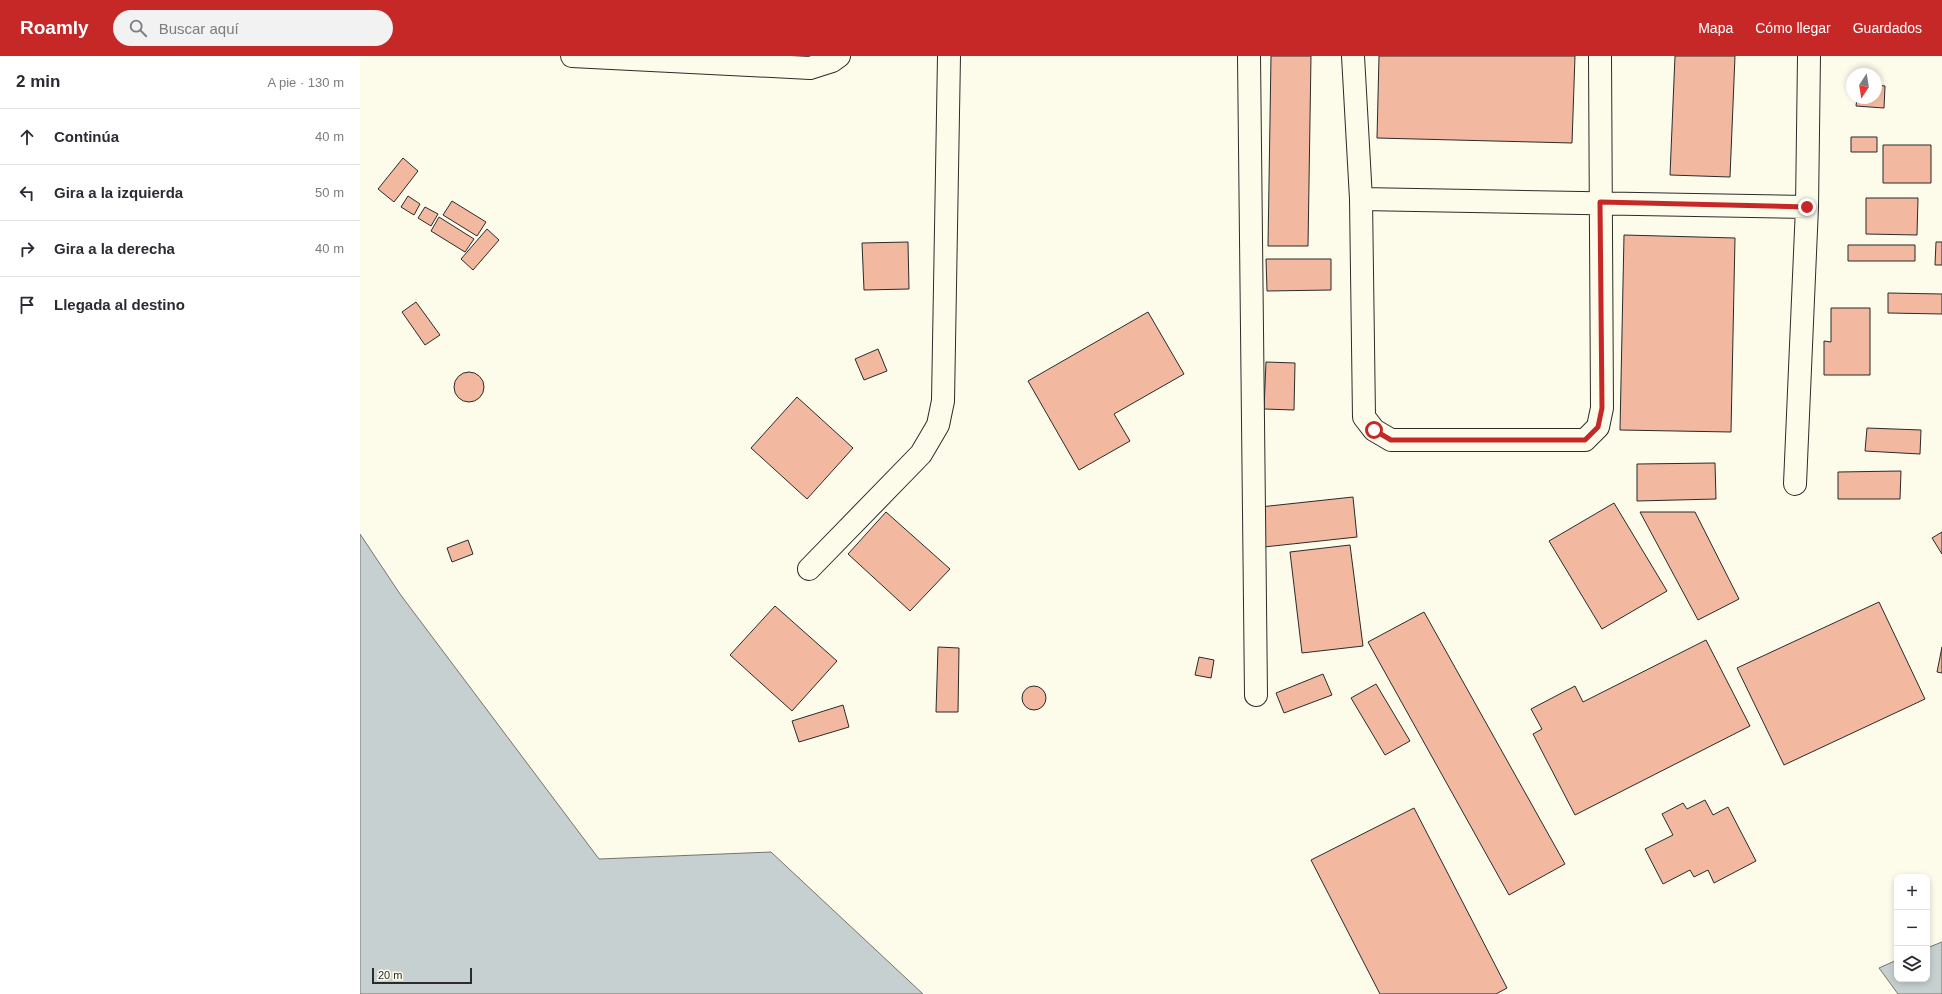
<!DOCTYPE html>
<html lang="es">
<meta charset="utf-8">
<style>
:root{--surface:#fff;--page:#f2f2f3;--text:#2b2b33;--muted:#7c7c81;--line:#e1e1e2;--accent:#c62828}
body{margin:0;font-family:Arial,sans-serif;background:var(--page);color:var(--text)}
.controls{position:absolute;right:12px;bottom:12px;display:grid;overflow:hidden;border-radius:8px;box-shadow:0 2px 6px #0003}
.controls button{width:36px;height:36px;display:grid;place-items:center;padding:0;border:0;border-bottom:1px solid var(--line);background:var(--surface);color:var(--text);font:20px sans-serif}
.compass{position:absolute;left:1486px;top:12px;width:36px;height:36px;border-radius:50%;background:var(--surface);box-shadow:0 2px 6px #0003;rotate:192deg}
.scale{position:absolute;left:12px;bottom:10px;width:100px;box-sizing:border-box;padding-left:4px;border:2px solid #2b2b2b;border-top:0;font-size:11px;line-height:14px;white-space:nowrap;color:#2b2b2b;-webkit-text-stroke:3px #fdfbea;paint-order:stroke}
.stop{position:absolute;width:12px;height:12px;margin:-9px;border:3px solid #c62828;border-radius:50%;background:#fff}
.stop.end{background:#c62828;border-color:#fff;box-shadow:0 1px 4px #0008}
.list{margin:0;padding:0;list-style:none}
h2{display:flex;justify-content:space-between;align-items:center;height:52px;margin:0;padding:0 16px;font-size:17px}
h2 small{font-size:13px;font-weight:400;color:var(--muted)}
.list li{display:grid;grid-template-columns:26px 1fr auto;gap:12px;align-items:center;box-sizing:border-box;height:56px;padding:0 16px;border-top:1px solid var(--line)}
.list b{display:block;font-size:15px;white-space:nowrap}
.list em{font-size:13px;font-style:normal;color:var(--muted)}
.icon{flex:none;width:22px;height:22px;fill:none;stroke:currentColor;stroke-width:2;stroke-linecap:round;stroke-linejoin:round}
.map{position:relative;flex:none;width:1582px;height:938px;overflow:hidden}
header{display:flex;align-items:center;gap:24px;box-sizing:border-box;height:56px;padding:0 20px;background:var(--accent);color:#fff}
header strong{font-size:19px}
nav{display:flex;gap:22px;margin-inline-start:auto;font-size:14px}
.search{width:280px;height:36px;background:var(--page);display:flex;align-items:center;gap:10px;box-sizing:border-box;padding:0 14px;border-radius:22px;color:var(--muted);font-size:15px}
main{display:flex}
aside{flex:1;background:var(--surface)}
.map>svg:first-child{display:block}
</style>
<header>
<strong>Roamly</strong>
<div class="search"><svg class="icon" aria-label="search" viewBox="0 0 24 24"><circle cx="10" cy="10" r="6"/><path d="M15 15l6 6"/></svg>Buscar aquí</div>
<nav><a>Mapa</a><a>Cómo llegar</a><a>Guardados</a></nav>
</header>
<main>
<aside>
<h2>2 min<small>A pie · 130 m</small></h2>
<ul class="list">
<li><svg class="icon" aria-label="ahead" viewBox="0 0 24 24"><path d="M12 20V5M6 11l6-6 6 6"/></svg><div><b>Continúa</b></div><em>40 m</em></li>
<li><svg class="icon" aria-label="left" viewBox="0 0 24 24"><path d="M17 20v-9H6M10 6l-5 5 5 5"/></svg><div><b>Gira a la izquierda</b></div><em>50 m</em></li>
<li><svg class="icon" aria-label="right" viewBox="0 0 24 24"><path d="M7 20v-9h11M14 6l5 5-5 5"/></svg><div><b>Gira a la derecha</b></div><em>40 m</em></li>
<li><svg class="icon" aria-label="arrive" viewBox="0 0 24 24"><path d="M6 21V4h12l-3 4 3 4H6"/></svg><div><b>Llegada al destino</b></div></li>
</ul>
</aside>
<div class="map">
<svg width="1582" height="938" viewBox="0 0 1582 938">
<rect width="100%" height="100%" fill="#fdfbea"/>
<!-- water -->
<path fill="#c7d0d0" stroke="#74746e" d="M0,478L40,538L239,803L411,796L563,938H0Z
M1582,886V938H1538L1519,912L1537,904V923H1567V892Z"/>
<!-- building -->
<path fill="#f2b8a0" stroke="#2b2b2b" d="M911,0H951L948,190H908Z
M1019,0H1215L1212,87L1017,82Z
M1315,0H1375L1370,121L1310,119Z
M1516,29L1525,30L1524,52L1496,50L1497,42H1516Z
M1491,81H1517V96H1491Z
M1523,89H1571V127H1523Z
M43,102L58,115L34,146L18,133Z
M48,140L60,148L54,159L41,151Z
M1506,142H1558L1557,179L1506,178Z
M92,145L126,166L117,180L83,159Z
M65,151L78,158L71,170L58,162Z
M79,161L114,183L105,196L71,175Z
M127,173L139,184L113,214L101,203Z
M1264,179L1375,182L1371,376L1260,374Z
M548,186L549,233L504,234L502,187Z
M1576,186H1582V209H1575Z
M1488,189H1555V205H1488Z
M906,203H971V234L907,235Z
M1528,237L1582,238V258L1528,257Z
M56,246L80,279L65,289L42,256Z
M1471,252H1510V319H1464V285L1471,286Z
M788,256L824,318L754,358L770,385L719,414L668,325Z
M518,293L527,315L504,324L495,303Z
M906,306L935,307L934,354L904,353Z
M94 331a15 15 0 1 1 30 0a15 15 0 1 1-30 0Z
M437,341L493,392L447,443L391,392Z
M1507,372L1561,374L1560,398L1505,395Z
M1355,407L1356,443L1277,445V408Z
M1541,415L1540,443H1478V416Z
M993,441L997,481L904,491L900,451Z
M1254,447L1307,535L1242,573L1189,485Z
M526,456L590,513L550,555L488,498Z
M1280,456H1335L1379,543L1338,564Z
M1582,476V498L1572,482Z
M108,484L113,498L92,506L87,492Z
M990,489L1003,590L942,597L930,496Z
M1519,546L1565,643L1424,709L1377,612Z
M415,550L477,605L432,655L370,599Z
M1064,556L1205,808L1149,839L1008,586Z
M1346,584L1390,670L1215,759L1173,678L1182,673L1171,653L1215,630L1223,646Z
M578,591L599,592L598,656H576Z
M1582,591V617L1577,616Z
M839,601L854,604L851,622L835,619Z
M963,618L972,639L924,657L916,637Z
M1016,628L1050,685L1025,699L991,642Z
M662 642a12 12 0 1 1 24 0a12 12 0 1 1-24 0Z
M483,649L489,671L439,686L432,665Z
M1345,744L1353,759L1368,751L1396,805L1354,827L1348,814L1334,821L1330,814L1303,828L1285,793L1313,779L1302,758L1323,747L1327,753Z
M1054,752L1147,932L1136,938H1020L951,804Z"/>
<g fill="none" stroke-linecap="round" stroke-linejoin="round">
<!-- minor casing -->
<g stroke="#2b2b2b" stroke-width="24">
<path id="minor" d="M212,0L450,12L472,5L479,0
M889,0L896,639
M993,0L1001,143L1004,361L1014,374L1031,384H1225L1238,371L1242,352L1240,0
M1001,143L1447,151
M1435,428L1447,151L1449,0
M449,513L561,398L578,369L583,345L589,0"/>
</g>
<!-- minor -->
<use href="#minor" stroke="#fdfbea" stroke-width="22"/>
</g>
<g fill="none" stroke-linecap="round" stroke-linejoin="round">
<!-- route -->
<path stroke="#c62828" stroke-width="5" d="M1014,374L1031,384H1225L1238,371L1242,352L1240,146L1447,151"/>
</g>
</svg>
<div class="controls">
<button>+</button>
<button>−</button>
<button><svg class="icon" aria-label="layers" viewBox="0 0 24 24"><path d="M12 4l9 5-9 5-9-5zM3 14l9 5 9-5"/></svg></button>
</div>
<svg class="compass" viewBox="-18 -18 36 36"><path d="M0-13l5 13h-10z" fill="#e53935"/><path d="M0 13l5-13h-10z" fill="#7c7c81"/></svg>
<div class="scale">20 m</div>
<div class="stop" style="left:1014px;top:374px"></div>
<div class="stop end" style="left:1447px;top:151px"></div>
</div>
</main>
